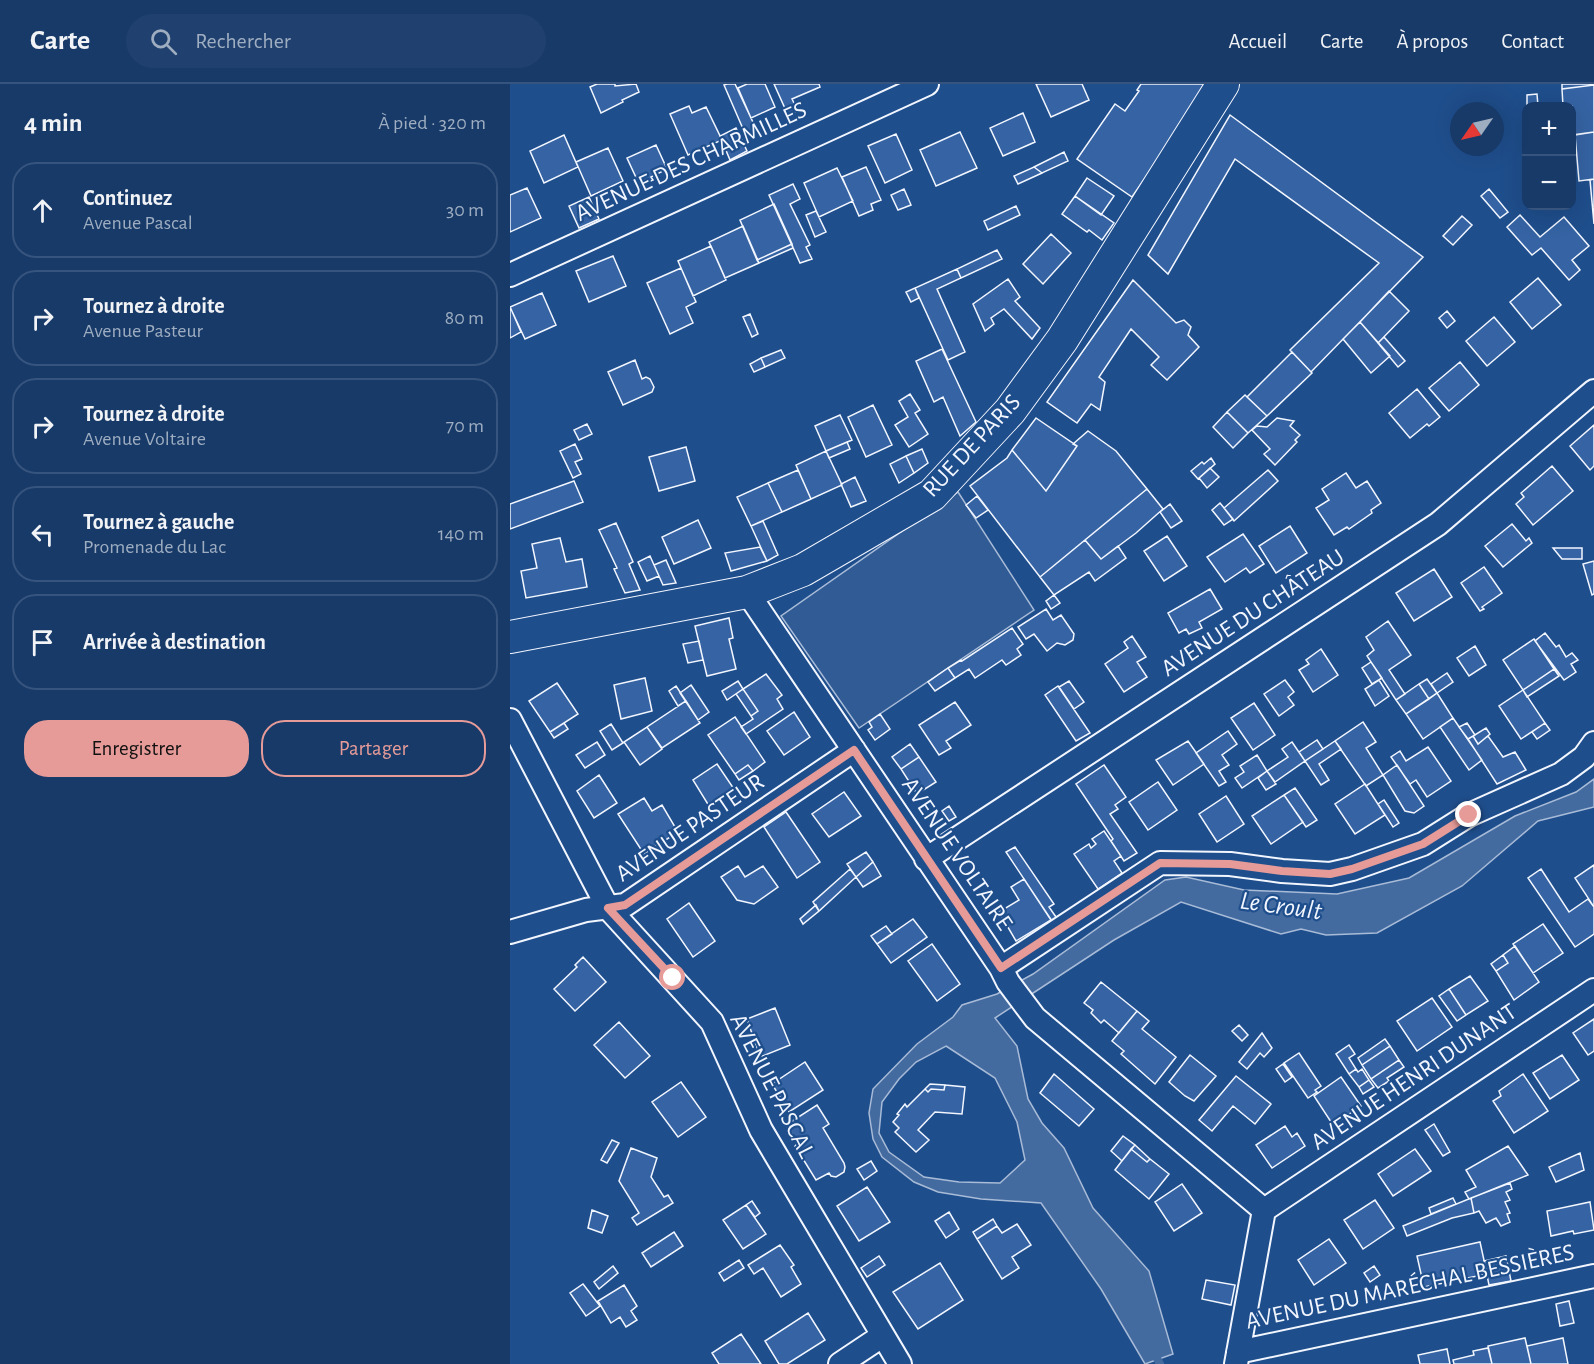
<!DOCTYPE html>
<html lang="fr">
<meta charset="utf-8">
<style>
:root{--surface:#173a69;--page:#20416f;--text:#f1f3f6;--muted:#9eadc0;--line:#36547d;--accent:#e69b98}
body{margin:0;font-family:"Alegreya Sans",sans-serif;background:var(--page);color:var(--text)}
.controls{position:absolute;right:18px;top:18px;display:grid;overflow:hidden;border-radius:12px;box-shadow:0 6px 24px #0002}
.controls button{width:54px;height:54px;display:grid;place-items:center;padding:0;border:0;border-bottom:2px solid var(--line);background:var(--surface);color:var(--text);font:30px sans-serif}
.compass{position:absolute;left:940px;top:18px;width:54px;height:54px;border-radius:50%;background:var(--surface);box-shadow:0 6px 24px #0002;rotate:236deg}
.stop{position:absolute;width:18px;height:18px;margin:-14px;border:4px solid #e69b98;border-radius:50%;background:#fff}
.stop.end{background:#e69b98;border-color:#fff;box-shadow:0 2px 6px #0008}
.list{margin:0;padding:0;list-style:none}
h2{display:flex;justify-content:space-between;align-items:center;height:78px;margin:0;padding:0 24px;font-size:26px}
h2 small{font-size:20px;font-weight:400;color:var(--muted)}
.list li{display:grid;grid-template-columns:39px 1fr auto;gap:18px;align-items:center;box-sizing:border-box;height:96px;margin:0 12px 12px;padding:0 12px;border:2px solid var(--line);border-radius:24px}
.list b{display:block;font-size:22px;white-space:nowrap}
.list p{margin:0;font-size:20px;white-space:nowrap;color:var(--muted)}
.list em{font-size:20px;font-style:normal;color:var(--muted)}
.actions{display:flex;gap:12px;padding:18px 24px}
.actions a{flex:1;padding:14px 0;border:2px solid var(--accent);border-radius:24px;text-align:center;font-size:21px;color:var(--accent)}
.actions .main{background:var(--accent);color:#111}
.icon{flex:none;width:33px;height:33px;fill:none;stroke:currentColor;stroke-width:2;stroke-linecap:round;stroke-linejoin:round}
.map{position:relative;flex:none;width:1084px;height:1280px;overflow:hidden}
header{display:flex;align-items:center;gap:36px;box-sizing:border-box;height:84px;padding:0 30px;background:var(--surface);border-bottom:2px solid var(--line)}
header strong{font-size:28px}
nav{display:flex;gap:33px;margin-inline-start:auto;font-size:21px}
.search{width:420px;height:54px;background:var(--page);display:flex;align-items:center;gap:15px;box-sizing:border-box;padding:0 21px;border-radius:33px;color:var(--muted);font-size:22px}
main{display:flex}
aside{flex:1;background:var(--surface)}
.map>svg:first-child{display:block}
</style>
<header>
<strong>Carte</strong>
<div class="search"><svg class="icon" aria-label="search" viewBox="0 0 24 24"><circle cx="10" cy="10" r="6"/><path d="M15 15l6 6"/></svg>Rechercher</div>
<nav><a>Accueil</a><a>Carte</a><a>À propos</a><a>Contact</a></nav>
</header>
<main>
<aside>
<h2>4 min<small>À pied · 320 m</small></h2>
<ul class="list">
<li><svg class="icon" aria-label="ahead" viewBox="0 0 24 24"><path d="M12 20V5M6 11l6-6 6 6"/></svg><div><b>Continuez</b><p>Avenue Pascal</p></div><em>30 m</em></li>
<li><svg class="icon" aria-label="right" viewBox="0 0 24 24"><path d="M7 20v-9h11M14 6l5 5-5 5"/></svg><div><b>Tournez à droite</b><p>Avenue Pasteur</p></div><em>80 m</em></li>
<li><svg class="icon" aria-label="right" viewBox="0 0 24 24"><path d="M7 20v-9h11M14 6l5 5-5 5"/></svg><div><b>Tournez à droite</b><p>Avenue Voltaire</p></div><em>70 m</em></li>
<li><svg class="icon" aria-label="left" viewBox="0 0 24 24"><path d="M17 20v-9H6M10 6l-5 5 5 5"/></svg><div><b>Tournez à gauche</b><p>Promenade du Lac</p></div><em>140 m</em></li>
<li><svg class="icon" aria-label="arrive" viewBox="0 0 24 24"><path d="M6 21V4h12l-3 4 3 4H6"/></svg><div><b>Arrivée à destination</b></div></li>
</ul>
<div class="actions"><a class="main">Enregistrer</a><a>Partager</a></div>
</aside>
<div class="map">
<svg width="1084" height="1280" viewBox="0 0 1084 1280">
<rect width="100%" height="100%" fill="#1f4e8c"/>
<!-- green -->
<path fill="#305b95" stroke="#a8bbd7" stroke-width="1.5" d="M448,408L524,526L349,644L271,532Z"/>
<!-- water -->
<path fill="#446ba0" stroke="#a8bbd7" stroke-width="1.5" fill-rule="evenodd" d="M1084,695V723L1028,737L952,802L867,849L816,851L791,845L771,850L671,818L604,856L485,934L507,962L518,1015L532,1039L554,1064L583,1124L639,1187L663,1270L635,1280L591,1205L531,1119L471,1115L428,1108L404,1098L372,1073L363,1055L359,1029L363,1005L407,960L443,933L452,921L487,910L523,890L655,796L676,793L734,806L827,810L899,794L1005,732L1066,708ZM436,962L485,994L507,1038L515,1076L490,1099L449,1098L414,1093L379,1068L369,1049L372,1018L389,995L406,978Z"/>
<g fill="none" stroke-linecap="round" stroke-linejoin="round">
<!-- stream -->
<path stroke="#446ba0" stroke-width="8" d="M643,1267L650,1280"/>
</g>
<!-- building -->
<path fill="#3563a3" stroke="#f2f6ff" stroke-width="1.5" d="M87,0H105V2L126,0L129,8L112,16L113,18L91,29L80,3Z
M217,0H225L248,49L237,54L214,1Z
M237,0H255L265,23L241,34L228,4Z
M264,0H309L310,3L282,15L288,27L278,31Z
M526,0H572L579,16L541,33Z
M631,0H700L622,113L567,75L605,20L615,27L629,7L627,6Z
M1052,0H1084V1L1052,5Z
M1084,1V48L1062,51V22H1053L1052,5Z
M1027,10L1028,22H1017V11Z
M179,22L182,29L196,23L212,56L178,71L160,30Z
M513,29L525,58L493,72L480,44Z
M720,31L913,173L801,288L780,266L869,179L725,75L658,190L638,171Z
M226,44L237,67L220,76L210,52Z
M450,48L467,84L426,102L410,66Z
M1084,48V95L1069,97L1065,51Z
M386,50L402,86L375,99L358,62Z
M54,51L68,83L34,99L20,67Z
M146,61L157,85L141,93L143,96L130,102L117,74Z
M98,64L113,97L81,112L66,78Z
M554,68L558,77L532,89L524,83Z
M356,83L371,116L361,120L363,126L349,132L332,93Z
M524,83L532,89L508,100L504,92Z
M327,84L343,117L309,133L294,99Z
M577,94L604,112L591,131L565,112Z
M1084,95V140L1080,96Z
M283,100L290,115L280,120L300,161L296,163L302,175L290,179L259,111Z
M17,104L31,134L0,148V111Z
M394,105L401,121L388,126L381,111Z
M979,105L998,128L990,134L971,112Z
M565,112L604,139L592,156L579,146L577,148L552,130Z
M79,113L89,135L69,144L59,122Z
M264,120L282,160L247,176L230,136Z
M506,122L510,131L478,146L474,137Z
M306,127L316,148L305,153L296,131Z
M1010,131L1030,153L1054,133L1079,162L1062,176L1070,186L1059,196L1031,164L1022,171L997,143Z
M952,132L962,141L943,161L933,152Z
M233,142L249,179L215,194L199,158Z
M541,150L561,169L533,200L513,180Z
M282,160L283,164L249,179L247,176Z
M201,162L216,196L183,212L168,177Z
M487,166L492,175L451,194L447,185Z
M103,172L116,202L79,218L66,187Z
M171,184L186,218L176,223L183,239L160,250L137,199Z
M447,185L451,194L427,205L455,268L438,276L405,204Z
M1028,194L1051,221L1022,245L1000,218Z
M498,195L510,213L505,217L530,244L522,255L494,225L481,234L484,240L475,247L463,220Z
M623,196L666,239L674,236L681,243L678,251L689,263L657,296L641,281L649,273L621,245L589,293L595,298L590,326L581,320L567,339L537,318Z
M405,204L409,214L401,218L396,208Z
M879,207L899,227L868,259L850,238Z
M32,209L46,241L15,255L0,223Z
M1,225L11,248L0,254V226Z
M937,227L945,237L937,244L929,234Z
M240,230L248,250L242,253L233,233Z
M984,233L1005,258L977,282L956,257Z
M850,238L880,272L861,289L833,255Z
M874,253L895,277L888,283L868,259Z
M432,265L466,338L450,352L433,313L424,318L406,277Z
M271,266L275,274L255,283L251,274Z
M782,268L802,289L757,332L737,313Z
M251,274L255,283L244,288L240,280Z
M125,276L132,295L136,293L140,295L144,303L142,308L113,321L98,288Z
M950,278L969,301L939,327L919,304Z
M907,305L930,333L919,342L917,340L900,354L879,329Z
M400,310L410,326L405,329L418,350L399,363L385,341L398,333L389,317Z
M735,311L757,332L738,349L717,328Z
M363,321L382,361L356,373L338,333Z
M717,328L738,349L723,364L703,343Z
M330,331L342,356L316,367L305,342Z
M526,334L567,362L536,407L502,366Z
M767,334L784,337L780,342L790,351L785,356L787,358L765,381L754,370L760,365L742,346L747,342L757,343Z
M77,340L82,350L69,356L64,346Z
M1084,341V382L1080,386L1060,362Z
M578,347L606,367L637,405L530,493L460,402L497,374L502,366L536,407L567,362L563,360Z
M337,358L340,365L319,374L316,367Z
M65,360L72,375L65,378L71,390L63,394L50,367Z
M176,363L185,397L149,407L139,373Z
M412,365L418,379L404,389L396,372Z
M316,367L332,401L301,415L286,381Z
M396,372L404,389L389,399L380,380Z
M701,374L705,380L688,395L681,387L692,378L694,380Z
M1042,382L1063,407L1023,441L1006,420L1014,413L1011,409Z
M700,384L709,393L697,404L689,394Z
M288,386L301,415L272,428L258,399Z
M758,386L768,397L724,437L714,424Z
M836,389L846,404L857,397L871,419L861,426L862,429L839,445L837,443L824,451L806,424L819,416L812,405Z
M345,393L356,417L341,423L331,400Z
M64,397L73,418L0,445V420Z
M258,399L272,428L241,442L227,413Z
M637,405L653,425L626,449L591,475L575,456Z
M467,412L478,426L466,434L456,421Z
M710,419L723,435L714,441L702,426Z
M660,420L672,437L661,444L650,428Z
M188,436L201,464L164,480L152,453Z
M253,437L268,471L257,477L241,442Z
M106,439L123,478L119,480L130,506L115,509L104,485L107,484L89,446Z
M1002,440L1016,457L1019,454L1022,459L993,483L975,462Z
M780,442L797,469L766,489L749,462Z
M733,450L754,480L740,489L736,484L715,498L697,473Z
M657,452L677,482L654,497L634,467Z
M50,454L56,478L72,475L77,503L16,514L11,487L27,484L22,460Z
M575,456L591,475L608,462L616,474L585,497L579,488L544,511L530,493Z
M250,463L257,477L221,487L215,469Z
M1043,464H1072V475H1052Z
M140,472L149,492L137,497L128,478Z
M156,476L166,499L153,501L144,481Z
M1084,477V510L1082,511L1073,480Z
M974,483L992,509L972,523L974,525L970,527L951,499Z
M924,485L942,513L904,537L886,509Z
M700,505L712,525L689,538L692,544L679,550L676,545L669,549L658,529Z
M544,511L550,519L541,525L536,517Z
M536,525L543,536L551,531L564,550L563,556L555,561L547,559L537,567L524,550L516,555L508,543Z
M219,534L223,554L219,555L226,585L197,592L185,542Z
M878,537L901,571L879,586L895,610L886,616L857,572L864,566L856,553Z
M502,544L513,560L507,565L511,571L496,581L492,576L465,594L459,585L445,594L438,584L451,576L452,577Z
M1035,549L1046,563L1049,561L1056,573L1062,569L1068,576L1061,580L1066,588L1054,596L1025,557Z
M622,552L636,573L627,578L637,593L614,608L595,580L618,564L614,558Z
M1024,555L1044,585L1013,606L993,576Z
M189,557L193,576L178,579L173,560Z
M965,562L976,581L959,592L947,574Z
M811,565L828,591L803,608L789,586L799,580L796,576Z
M861,578L872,594L862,600L852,584Z
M438,584L445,594L425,607L418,598Z
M1044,585L1049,592L1017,613L1013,606Z
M937,589L943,598L927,609L921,600Z
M256,590L272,611L267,615L273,625L236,650L231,643L243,635L241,632L248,627L233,605Z
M135,594L142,627L111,635L104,601Z
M917,595L927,609L919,615L909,600Z
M775,596L784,608L778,613L784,621L769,632L754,610Z
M869,596L879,612L865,622L855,605Z
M228,597L233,605L217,616L212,607Z
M559,597L574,618L564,625L549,603Z
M47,599L68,630L40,648L19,617Z
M909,600L919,615L896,630L886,616Z
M181,601L199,628L188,636L170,609Z
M166,602L176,617L168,622L159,607Z
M548,602L580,649L566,657L535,611Z
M233,605L248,627L241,632L226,610Z
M1013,606L1035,639L1011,655L989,622Z
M927,609L943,634L913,655L896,630Z
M176,617L190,639L152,664L137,643Z
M445,618L461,641L436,657L441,664L429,671L409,641Z
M744,619L765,651L743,666L721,634Z
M284,628L300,653L274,671L257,647Z
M370,630L380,645L365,656L358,646L362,643L359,638Z
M225,633L255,678L243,687L238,681L225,690L198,651Z
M943,634L972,676L959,686L930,643Z
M853,638L866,658L856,664L873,691L856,702L825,657Z
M54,639L58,645L44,654L40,648Z
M957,639L965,651L958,655L949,643Z
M1035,639L1040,646L1027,655L1022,648Z
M101,640L113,659L102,666L90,647Z
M137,643L152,665L130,681L114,658Z
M976,644L980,650L968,660L963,652Z
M718,647L727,660L712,671L719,681L709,687L716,698L709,702L686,669Z
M963,652L968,660L978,652L993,673L1005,668L1016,686L987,700L958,655Z
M807,656L813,665L795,677L789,668Z
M678,657L694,680L663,701L646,676Z
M825,657L831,665L809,680L819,696L811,701L795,677Z
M87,658L95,671L75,684L66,671Z
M782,658L795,677L765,698L757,687L778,673L772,665Z
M400,660L409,673L391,685L382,673Z
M918,663L941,697L917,713L906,696L900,700L881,673L890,667L896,677Z
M747,671L757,687L732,704L725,694L734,688L730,682Z
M409,673L426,698L407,710L391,685Z
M207,680L224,705L199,722L183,696Z
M238,681L243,687L229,696L225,690Z
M594,681L616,713L605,721L608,725L600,730L627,769L614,777L601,757L603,755L566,700Z
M887,681L914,722L904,729L895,727L873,691Z
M757,687L766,700L756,706L748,694Z
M89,691L107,719L84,734L67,707Z
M648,698L667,726L638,746L619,718Z
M855,700L875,731L845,750L825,720Z
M785,704L807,736L796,743L774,711Z
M334,708L351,732L319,753L302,730Z
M774,711L793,738L761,760L742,732Z
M716,712L734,740L707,758L689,730Z
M134,714L142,727L152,721L168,748L134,770L108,730Z
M874,716L889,739L883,743L868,720Z
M439,722L446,733L439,737L432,727Z
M276,728L310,778L287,794L254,743Z
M594,747L611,772L604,777L612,789L588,805L564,770L579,760L581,764L586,760L582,755Z
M505,763L544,820L539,823L546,833L549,832L552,836L544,840L496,768Z
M356,768L363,778L346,793L337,780Z
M363,778L371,792L353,803L346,793Z
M1084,781V823L1065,794Z
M228,782L235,793L253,782L268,803L244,820L227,816L211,793Z
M340,785L346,793L309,827L303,818Z
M1031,785L1059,828L1078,815L1084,823V850L1065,863L1018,794Z
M514,795L541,836L506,857L489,828L509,816L501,803Z
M179,819L205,857L183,873L157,835Z
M306,821L309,827L293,840L290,835Z
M403,835L417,853L381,879L367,860Z
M1033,840L1053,869L1023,889L1003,860Z
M376,842L382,850L367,860L361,852Z
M422,860L450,900L427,917L398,877Z
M1005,862L1029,898L1004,916L986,887L998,879L993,871Z
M993,871L998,879L986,887L981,880Z
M73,873L96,898L65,927L44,905L67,883L65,881Z
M960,892L978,917L956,931L939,905Z
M591,898L627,927L609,949L594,936L591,939L581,929L583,926L574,919Z
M939,905L956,931L947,937L929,912Z
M922,914L942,943L907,967L887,937Z
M265,924L280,961L250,973L237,935Z
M627,927L639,937L632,945L666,973L645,1000L611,970L614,967L602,957Z
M1084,935V967L1078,971L1063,949Z
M109,938L140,972L115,994L84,961Z
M729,941L738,951L732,957L722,947Z
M752,949L762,964L754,973L750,969L737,985L729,978Z
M875,955L880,962L852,981L848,974Z
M839,961L845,970L839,974L846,985L839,990L826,970Z
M880,962L889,976L861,995L852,981Z
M789,969L811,1002L805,1006L807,1008L798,1014L774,979Z
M680,971L706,992L684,1017L675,1012L659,998Z
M1052,971L1069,996L1040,1015L1023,989Z
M889,976L894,983L877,994L879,997L868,1004L861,995Z
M295,978L313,1006L279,1028L262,1000Z
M773,980L782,993L775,998L766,985Z
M846,985L848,988L852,985L859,996L849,1003L839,990Z
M544,990L584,1025L569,1042L530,1009Z
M1013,990L1038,1027L1004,1049L983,1017L991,1012L989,1007Z
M726,992L761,1020L745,1040L723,1022L702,1047L689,1036Z
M831,993L851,1022L823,1041L804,1012Z
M859,996L864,1003L853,1010L849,1003Z
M171,998L196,1033L168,1053L142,1018Z
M420,1000L435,1001L434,1006L421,1005L418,1008L415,1005Z
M435,1001L455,1003L452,1030L425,1028L408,1046L419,1056L406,1068L385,1048L389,1044L383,1038L389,1031L387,1030L395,1020L397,1023L415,1005L418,1008L421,1005L434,1006Z
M307,1021L319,1040L313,1044L334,1079L335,1083L334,1088L326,1093L321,1092L319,1089L306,1096L285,1062L288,1059L276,1041Z
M924,1040L940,1068L933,1072L915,1046Z
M775,1042L782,1053L787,1049L795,1062L762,1084L746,1061Z
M613,1052L625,1061L612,1077L601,1067Z
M102,1056L109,1059L97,1079L91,1076Z
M625,1061L640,1075L637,1078L621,1065Z
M998,1062L1018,1091L959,1115L955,1108L966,1103L956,1086Z
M121,1064L147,1074L141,1093L154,1113L158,1111L163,1119L127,1141L122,1134L129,1129L109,1097Z
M621,1065L637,1078L640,1075L659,1090L639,1115L605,1086Z
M905,1065L921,1087L883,1112L868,1090Z
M1070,1069L1074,1086L1046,1098L1039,1083Z
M361,1077L367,1087L354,1096L347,1085Z
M1000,1099L1002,1105L996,1108L1000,1116L995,1118L1000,1129L997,1130L1000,1138L991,1142L986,1134L976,1139L969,1127L964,1129L961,1114Z
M672,1100L692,1129L664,1147L645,1118Z
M357,1103L380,1138L349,1157L327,1122Z
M943,1114L946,1120L921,1130L919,1124Z
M961,1114L964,1129L942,1134L897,1152L893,1142Z
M865,1116L884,1144L853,1165L834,1136Z
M242,1117L250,1129L245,1133L236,1121Z
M1080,1118L1084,1146L1064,1150L1063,1147L1041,1152L1037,1127Z
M236,1121L256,1150L233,1165L213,1136Z
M82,1126L98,1132L92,1149L78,1144Z
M439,1128L449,1145L436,1154L425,1137Z
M483,1135L487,1142L467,1155L463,1148Z
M507,1140L521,1161L502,1173L509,1184L492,1195L467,1155L487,1142L492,1149Z
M164,1148L173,1162L141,1183L132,1169Z
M819,1155L836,1179L804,1201L788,1176Z
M970,1158L977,1190L914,1203L907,1172Z
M270,1161L284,1181L281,1183L291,1200L271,1213L253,1184L244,1190L238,1181Z
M369,1172L375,1181L357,1193L351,1184Z
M996,1172L1001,1197L979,1201L974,1177Z
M229,1176L234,1184L214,1197L209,1189Z
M430,1179L453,1216L408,1245L383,1208Z
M103,1182L108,1189L89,1205L84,1198Z
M864,1182L870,1191L860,1198L854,1189Z
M696,1196L725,1201L721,1221L692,1215Z
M73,1200L90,1222L76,1232L60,1209Z
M114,1201L127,1222L121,1227L127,1236L116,1243L110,1233L101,1239L88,1217Z
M1059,1217L1064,1239L1050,1242L1046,1220Z
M298,1229L315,1256L277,1280H269L255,1257Z
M231,1250L251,1280H209L202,1269Z
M1015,1254L1021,1280H982L978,1262Z
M1053,1254L1058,1280H1021L1017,1262Z
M978,1264L982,1280H944L943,1276L964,1271L963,1267Z
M937,1265L940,1280H910L908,1271Z"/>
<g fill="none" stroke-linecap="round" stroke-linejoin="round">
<!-- street casing -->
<g stroke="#f2f6ff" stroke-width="26">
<path id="street" d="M0,191L417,0
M237,508L491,884L498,898L525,934L754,1126
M0,636L98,824L202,938L251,1046L390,1280
M416,775L928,440L1084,307
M0,848L76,826L115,821L344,666
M491,884L650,779L720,780L772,787L820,790L842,785L913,760L959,731L1051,690L1074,673L1084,659
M754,1126L1084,906
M728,1268L1084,1192
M330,1280L372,1252
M726,1280L754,1126"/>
</g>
<!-- secondary casing -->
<g stroke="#f2f6ff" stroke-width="34">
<path id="secondary" d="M0,553L237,508L293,486L422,411L500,327L552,256L713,0"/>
</g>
<!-- street -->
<use href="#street" stroke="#1f4e8c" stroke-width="22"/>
<!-- secondary -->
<use href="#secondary" stroke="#1f4e8c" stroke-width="32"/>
</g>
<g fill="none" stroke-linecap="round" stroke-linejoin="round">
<!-- route -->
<path stroke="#e69b98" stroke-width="8" d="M163,894L98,824L115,821L344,666L491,884L650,779L720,780L772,787L820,790L842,785L913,760L959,731"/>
</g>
<g text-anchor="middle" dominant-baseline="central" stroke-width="4.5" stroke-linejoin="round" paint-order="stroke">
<!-- street labels -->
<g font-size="24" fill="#f2f6ff" stroke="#1f4e8c">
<text transform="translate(181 78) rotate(-25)">AVENUE DES CHARMILLES</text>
<text transform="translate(462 362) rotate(-47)">RUE DE PARIS</text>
<text transform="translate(743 529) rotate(-33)">AVENUE DU CHÂTEAU</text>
<text transform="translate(180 744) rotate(-34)">AVENUE PASTEUR</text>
<text transform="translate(447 770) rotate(56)">AVENUE VOLTAIRE</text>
<text transform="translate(904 993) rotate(-34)">AVENUE HENRI DUNANT</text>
<text transform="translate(262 1002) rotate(63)">AVENUE PASCAL</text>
<text transform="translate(900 1203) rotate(-12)">AVENUE DU MARÉCHAL BESSIÈRES</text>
</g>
<!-- water labels -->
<g font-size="26" font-style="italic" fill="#f2f6ff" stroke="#1f4e8c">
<text transform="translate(771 822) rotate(8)">Le Croult</text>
</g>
</g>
</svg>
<div class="controls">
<button>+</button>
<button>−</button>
</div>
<svg class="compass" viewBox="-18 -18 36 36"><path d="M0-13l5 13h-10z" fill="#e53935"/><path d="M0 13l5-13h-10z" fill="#9eadc0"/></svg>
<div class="stop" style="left:163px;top:894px"></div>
<div class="stop end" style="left:959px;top:731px"></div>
</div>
</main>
